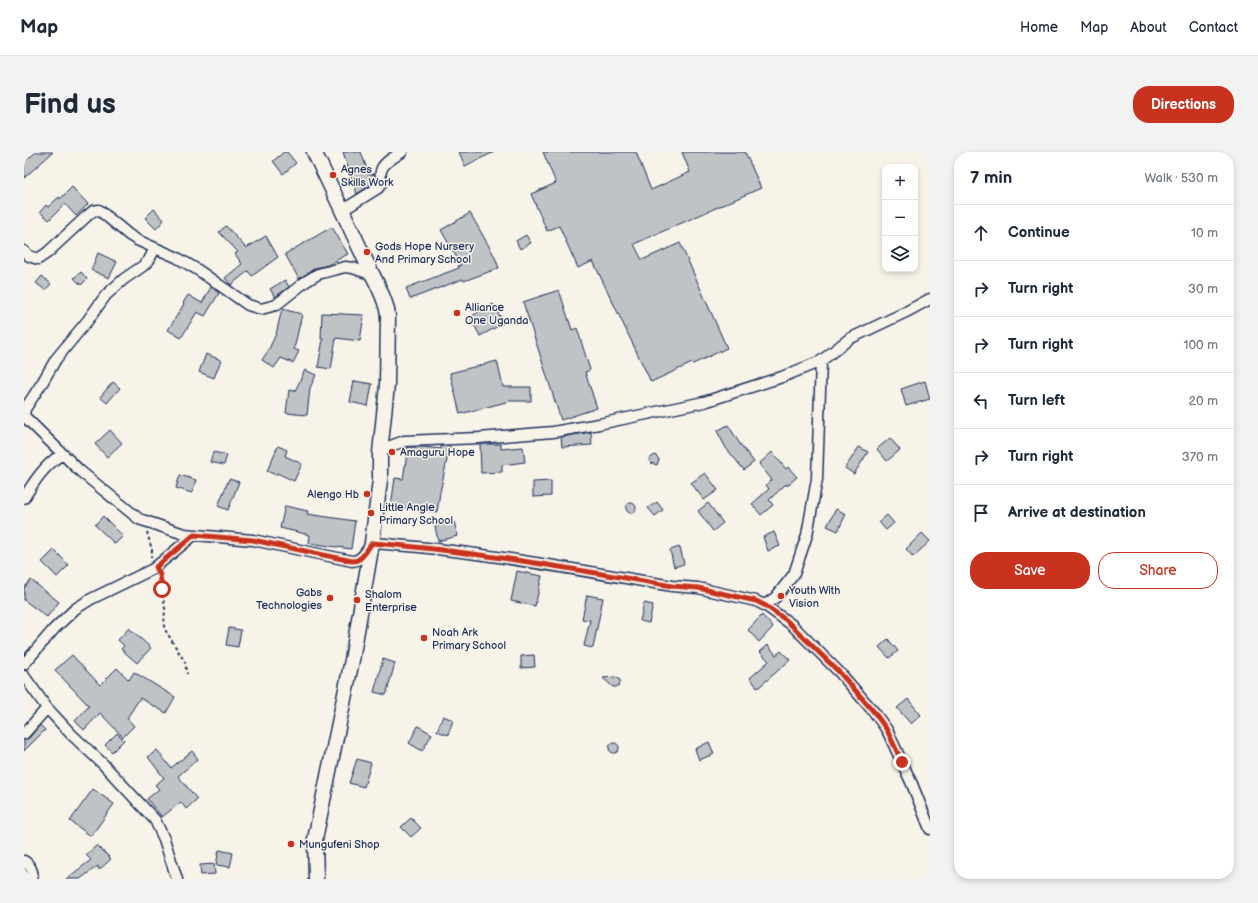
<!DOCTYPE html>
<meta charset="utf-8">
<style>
:root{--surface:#fff;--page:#f2f2f3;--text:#1f2937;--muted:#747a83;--line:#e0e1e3;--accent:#c8321e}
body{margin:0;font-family:"Balsamiq Sans",sans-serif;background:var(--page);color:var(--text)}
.controls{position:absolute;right:12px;top:12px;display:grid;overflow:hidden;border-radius:8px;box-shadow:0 2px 6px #0003}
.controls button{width:36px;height:36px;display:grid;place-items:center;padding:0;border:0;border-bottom:1px solid var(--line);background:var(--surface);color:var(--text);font:20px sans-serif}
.stop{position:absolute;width:12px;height:12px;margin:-9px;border:3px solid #c8321e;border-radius:50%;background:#fff}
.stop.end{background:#c8321e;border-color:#fff;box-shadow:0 1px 4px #0008}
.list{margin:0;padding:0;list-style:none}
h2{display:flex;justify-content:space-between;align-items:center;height:52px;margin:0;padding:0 16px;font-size:17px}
h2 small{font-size:13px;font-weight:400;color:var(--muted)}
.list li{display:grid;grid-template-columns:26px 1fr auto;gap:12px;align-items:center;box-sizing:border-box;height:56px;padding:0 16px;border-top:1px solid var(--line)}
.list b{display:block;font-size:15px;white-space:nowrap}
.list em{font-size:13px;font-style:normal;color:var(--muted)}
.actions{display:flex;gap:8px;padding:12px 16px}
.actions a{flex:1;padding:9px 0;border:1px solid var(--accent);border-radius:16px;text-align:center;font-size:14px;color:var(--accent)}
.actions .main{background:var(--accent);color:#fff}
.icon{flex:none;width:22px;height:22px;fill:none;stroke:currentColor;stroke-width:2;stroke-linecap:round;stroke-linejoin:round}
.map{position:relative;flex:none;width:906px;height:727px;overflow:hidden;border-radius:16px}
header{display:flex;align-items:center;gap:24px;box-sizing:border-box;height:56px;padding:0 20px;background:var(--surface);border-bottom:1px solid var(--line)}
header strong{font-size:19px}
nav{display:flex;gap:22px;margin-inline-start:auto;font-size:14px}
.intro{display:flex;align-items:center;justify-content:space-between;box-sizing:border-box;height:96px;padding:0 24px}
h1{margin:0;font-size:28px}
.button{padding:10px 18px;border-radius:16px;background:var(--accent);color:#fff;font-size:14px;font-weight:700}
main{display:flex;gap:24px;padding:0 24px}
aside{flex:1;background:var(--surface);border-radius:16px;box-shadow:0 2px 6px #0003}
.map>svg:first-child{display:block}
</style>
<header>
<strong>Map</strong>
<nav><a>Home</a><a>Map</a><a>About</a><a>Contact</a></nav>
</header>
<div class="intro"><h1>Find us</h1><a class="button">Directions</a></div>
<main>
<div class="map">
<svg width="906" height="727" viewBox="0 0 906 727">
<rect width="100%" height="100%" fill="#f7f3e8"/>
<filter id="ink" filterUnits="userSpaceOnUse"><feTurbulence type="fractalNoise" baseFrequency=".025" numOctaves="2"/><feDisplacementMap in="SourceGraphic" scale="8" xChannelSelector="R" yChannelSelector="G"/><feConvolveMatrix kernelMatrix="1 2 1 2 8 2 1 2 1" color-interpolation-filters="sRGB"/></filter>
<g filter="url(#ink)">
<!-- building -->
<path fill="#c0c3c5" stroke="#1b2f5e" d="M12,0H29L0,26V10Z
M260,0H263L272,11L259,22L249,9Z
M319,0H337L345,23L350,22V31L333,42Z
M435,0H470L441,14Z
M519,0H612L627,38L666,20L658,0H721L737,36L610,92L618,108L656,91L703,196L669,212L668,211L627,230L569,109L554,116L535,74L523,79L507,42L532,31Z
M48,35L64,52L52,64L41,52L25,68L16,60L22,53L24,55L35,45L36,47Z
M130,57L140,68L132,77L121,66Z
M446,61L470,103L475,116L440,129L439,127L386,147L382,136L435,116L434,114L437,113L417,78Z
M202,74L222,96L242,84L254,105L228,124L224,119L207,133L201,126L218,112L211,102L214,100L195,80Z
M308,75L324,102L304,113L291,116L275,127L261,102Z
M502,83L507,91L496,97L492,89Z
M74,101L93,110L85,126L67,118Z
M57,120L63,127L57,133L50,126Z
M18,124L27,132L21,138L12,131Z
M261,128L265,135L251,145L246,137Z
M187,135L195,141L181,164L173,160L157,186L144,178L160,152L159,151L164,143L178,151Z
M535,138L548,178L553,176L566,218L561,220L573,256L537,268L499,150Z
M469,152L480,171L456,184L446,165Z
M258,157L278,162L270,197L275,199L269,211L257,206L250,216L238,208L244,199L252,182Z
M298,161L340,163L336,189L312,186L307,217L294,215L299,187H297Z
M182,202L197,208L190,226L175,220Z
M473,209L479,235H507V249H486L436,262L426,221Z
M281,218L292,223L286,236L283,263L262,261L265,238L271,239Z
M330,229L348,232L344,254L326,250Z
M901,229L906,247L882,254L877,237Z
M89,230L96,236L83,251L76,245Z
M704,273L716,292L730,310L720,318L702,296L693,279Z
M86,278L98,291L83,305L71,292Z
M567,280L568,293L538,295L537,285Z
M866,286L876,298L863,309L853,297Z
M456,292H477V297L499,295L501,310L478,313V320L457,321Z
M254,294L263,298L261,304L278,312L270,329L253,321L252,323L243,319Z
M417,294H426L416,340L413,360L367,354L371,326L379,327L384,295H400L417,297Z
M835,295L844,300L830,322L821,316Z
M189,300L203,303L200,313L186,310Z
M748,300L762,317L764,315L773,325L763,334L762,332L745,348L749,353L737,363L728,352L745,337L742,333L748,328L735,312Z
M631,303L635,307L633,313L627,311L625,307Z
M681,321L694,338L680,348L667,331Z
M156,323L172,328L168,341L152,336Z
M205,327L215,330L204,358L194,354Z
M527,329V344L509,345V330Z
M633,350L639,358L631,364L624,356Z
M602 356a5 5 0 1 1 10 0a5 5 0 1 1-10 0Z
M684,351L699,371L689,379L674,359Z
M261,354L284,359L283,362L331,369L327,397L285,391L286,383L256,376Z
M812,357L822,362L814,379L803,374Z
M863,363L870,371L862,378L855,370Z
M79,364L99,384L91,392L71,373Z
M430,370L434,384L414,389L411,374Z
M750,380L756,394L744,399L739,385Z
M898,381L906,389L889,405L882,397Z
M656,395L660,412L650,415L646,398Z
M30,398L45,413L33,425L18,410Z
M493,419L518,424L511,454L487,449Z
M7,428L35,450L23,465L0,448V436Z
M563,443L579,446L569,496L560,494L566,468L558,467Z
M620,451L629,453L625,471L616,469Z
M738,463L749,475L735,490L724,478Z
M105,476L127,496L113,511L97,497L100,494L94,488Z
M205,476L217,478L214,495L202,493Z
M864,487L874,499L865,506L855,495Z
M744,493L752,503L757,499L766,508L734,536L726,526L745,509L736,500Z
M48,503L76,533L93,516L105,528L110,520L151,545L142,561L116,546L103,566L110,574L99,585L76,561L60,578L51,569L65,554L31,518Z
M510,503L511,515L497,516V504Z
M359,507L371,511L362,543L350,540Z
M592,525L596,528V532L592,535H589L579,526Z
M884,547L897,563L887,572L873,556Z
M419,564L429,568L424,583L413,579Z
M16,573L21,578L0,599V588L5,586Z
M394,574L408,582L398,599L385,591Z
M93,581L100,588L88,600L81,593Z
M685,590L690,602L675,608L671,597Z
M585 596a5 5 0 1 1 10 0a5 5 0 1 1-10 0Z
M133,598L147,616L168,599L174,607L154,624L173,647L162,657L157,650L138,665L123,647L135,637L131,633L140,626L124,605Z
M333,607L347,611L340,635L325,631Z
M69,637L90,652L67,684L46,669Z
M387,666L397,676L387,685L377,675Z
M73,693L87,707L75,718L74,714L56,727H42L67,708L62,703Z
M195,698L209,701L206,715L192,713Z
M190,712L191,722L177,723L176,713Z"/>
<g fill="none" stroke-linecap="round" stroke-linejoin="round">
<!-- street casing -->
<g stroke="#1b2f5e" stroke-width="13">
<path id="street" d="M319,58L354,36L357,32C357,28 356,23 357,19C359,10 371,5 378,0
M0,99L5,104L14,107L23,101L63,64L69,59L75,58L105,83L113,88L131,96
M0,263L1,257L18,231L32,207L64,168L82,143L100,127L119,114L125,108L131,96L152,105L174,118L224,153L237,157L252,153L281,130L294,122L321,115L329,116L349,123
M0,264L56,319L115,367L160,382L229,388L328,409C338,409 342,399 348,391C449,398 548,417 648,434L674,436L732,449L742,454L768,473L817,522L850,560L863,578L888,632L906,677
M356,301L364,295L380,289L455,286L529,280L575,272L680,250L758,225L797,209
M0,346C11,328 21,313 38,302
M741,453L752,445L770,422L783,383L793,327L797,209L825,187L882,160L906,147
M0,512L30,477L51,457L67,447L129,417L170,383
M0,524L23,556L47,582L79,612L131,668L140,687L153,727
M0,582L23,556
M0,709C6,713 10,720 8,727"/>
</g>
<!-- secondary casing -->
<g stroke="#1b2f5e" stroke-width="17">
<path id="secondary" d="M290,0C309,38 327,77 345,116C352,129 363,150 364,164L363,233L356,301V328L348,391L328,508L291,687L292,727"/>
</g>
<!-- path -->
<path stroke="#1b2f5e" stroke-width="2" stroke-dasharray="3 3" stroke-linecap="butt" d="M123,380L128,398L127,405
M136,425L141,456L140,476L161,510L163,522"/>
<!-- street -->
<use href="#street" stroke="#f7f3e8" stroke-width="10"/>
<!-- secondary -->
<use href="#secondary" stroke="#f7f3e8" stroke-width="14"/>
</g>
</g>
<g fill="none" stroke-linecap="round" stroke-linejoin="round" filter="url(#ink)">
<!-- route -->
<path stroke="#c8321e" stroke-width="5" d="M138,437L136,423L132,415L170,383L229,388L328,409C338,409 342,399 348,391C449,399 548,417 648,434L674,436L732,449L742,454L762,468L817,522L850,560L863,578L878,610"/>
</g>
<!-- markers -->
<g fill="#c8321e" stroke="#f7f3e8" stroke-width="1.5">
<circle cx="309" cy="23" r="4"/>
<circle cx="343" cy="100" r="4"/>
<circle cx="433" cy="161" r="4"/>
<circle cx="368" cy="300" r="4"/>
<circle cx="343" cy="342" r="4"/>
<circle cx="347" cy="361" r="4"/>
<circle cx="757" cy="444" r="4"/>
<circle cx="306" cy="446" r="4"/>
<circle cx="333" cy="448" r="4"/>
<circle cx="400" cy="486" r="4"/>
<circle cx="267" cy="692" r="4"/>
</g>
<g text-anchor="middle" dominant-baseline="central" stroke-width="3" stroke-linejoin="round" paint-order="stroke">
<!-- poi labels -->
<g font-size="11" fill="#1b2f5e" stroke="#f7f3e8" text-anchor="start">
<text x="317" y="17">Agnes<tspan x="317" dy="13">Skills Work</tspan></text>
<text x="351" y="94">Gods Hope Nursery<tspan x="351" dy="13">And Primary School</tspan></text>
<text x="441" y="155">Alliance<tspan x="441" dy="13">One Uganda</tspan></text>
<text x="376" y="300">Amaguru Hope</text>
<text x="335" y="342" text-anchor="end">Alengo Hb</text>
<text x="355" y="355">Little Angle<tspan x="355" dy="13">Primary School</tspan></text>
<text x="765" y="438">Youth With<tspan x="765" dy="13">Vision</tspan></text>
<text x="298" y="440" text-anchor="end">Gabs<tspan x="298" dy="13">Technologies</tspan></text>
<text x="341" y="442">Shalom<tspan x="341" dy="13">Enterprise</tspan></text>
<text x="408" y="480">Noah Ark<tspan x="408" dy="13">Primary School</tspan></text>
<text x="275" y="692">Mungufeni Shop</text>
</g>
</g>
</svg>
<div class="controls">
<button>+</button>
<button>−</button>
<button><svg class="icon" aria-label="layers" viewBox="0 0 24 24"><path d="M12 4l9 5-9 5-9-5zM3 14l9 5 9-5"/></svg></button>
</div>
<div class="stop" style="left:138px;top:437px"></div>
<div class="stop end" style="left:878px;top:610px"></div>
</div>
<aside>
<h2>7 min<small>Walk · 530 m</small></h2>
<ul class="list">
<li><svg class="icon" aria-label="ahead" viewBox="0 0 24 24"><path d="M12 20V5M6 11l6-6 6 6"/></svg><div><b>Continue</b></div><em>10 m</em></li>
<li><svg class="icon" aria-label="right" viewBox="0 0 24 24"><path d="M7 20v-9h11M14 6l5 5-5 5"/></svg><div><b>Turn right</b></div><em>30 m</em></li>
<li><svg class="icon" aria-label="right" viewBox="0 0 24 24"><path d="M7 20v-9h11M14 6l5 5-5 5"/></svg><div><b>Turn right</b></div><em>100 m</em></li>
<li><svg class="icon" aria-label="left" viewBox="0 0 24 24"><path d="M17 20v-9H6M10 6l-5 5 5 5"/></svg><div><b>Turn left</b></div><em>20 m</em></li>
<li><svg class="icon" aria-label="right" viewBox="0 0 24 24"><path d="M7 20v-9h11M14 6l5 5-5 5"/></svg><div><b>Turn right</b></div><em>370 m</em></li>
<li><svg class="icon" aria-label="arrive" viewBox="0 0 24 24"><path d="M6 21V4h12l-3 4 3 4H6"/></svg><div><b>Arrive at destination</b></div></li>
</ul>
<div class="actions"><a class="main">Save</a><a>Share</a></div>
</aside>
</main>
